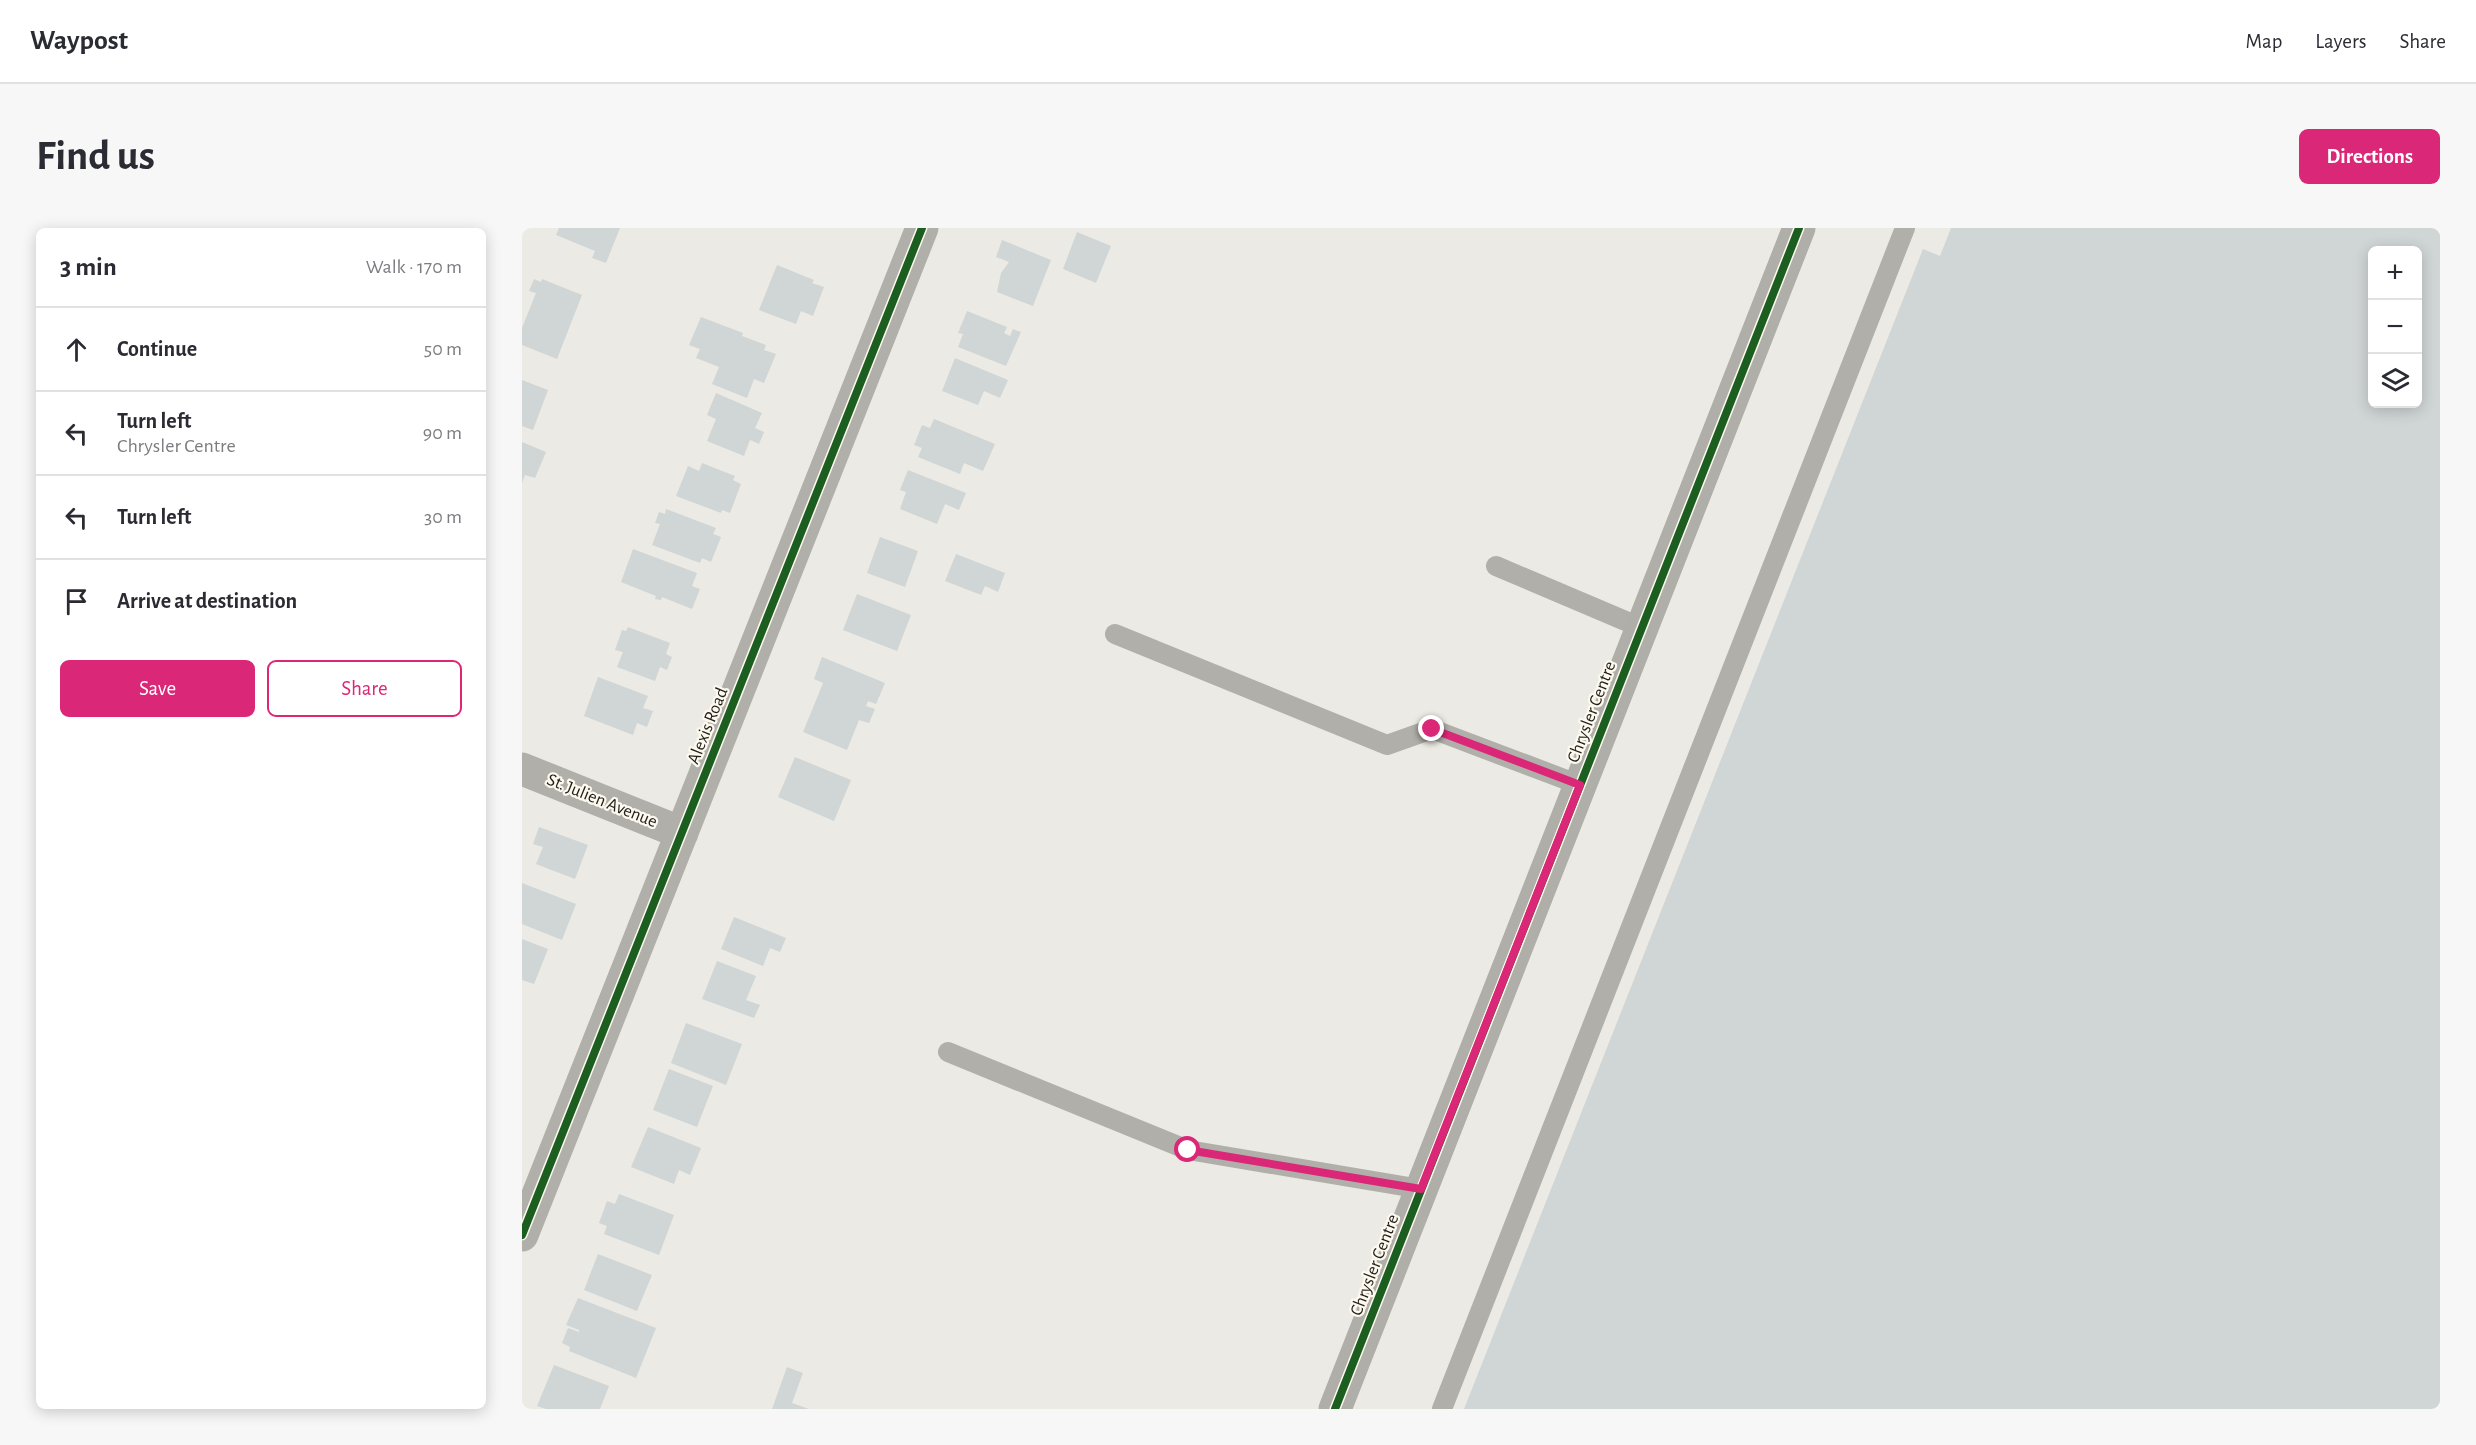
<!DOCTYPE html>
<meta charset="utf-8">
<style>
:root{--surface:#fff;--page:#f7f7f7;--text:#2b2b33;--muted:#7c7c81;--line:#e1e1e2;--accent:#db2777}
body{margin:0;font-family:"Alegreya Sans",sans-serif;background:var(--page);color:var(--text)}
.controls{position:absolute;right:18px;top:18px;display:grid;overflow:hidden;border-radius:9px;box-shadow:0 3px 15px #0003}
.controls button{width:54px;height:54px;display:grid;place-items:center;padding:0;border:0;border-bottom:2px solid var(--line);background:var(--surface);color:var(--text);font:30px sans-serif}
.stop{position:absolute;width:18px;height:18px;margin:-14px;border:4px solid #db2777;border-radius:50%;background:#fff}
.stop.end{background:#db2777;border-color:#fff;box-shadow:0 2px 6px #0008}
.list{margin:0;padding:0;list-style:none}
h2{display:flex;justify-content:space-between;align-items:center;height:78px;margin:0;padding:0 24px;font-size:26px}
h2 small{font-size:20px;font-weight:400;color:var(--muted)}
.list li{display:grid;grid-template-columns:39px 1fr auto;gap:18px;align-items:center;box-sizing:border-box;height:84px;padding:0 24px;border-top:2px solid var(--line)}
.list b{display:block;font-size:22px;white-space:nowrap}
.list p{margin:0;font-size:20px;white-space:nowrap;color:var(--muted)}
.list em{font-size:20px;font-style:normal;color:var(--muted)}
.actions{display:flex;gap:12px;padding:18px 24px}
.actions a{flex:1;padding:14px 0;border:2px solid var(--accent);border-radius:9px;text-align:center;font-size:21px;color:var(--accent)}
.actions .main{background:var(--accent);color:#fff}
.icon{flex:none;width:33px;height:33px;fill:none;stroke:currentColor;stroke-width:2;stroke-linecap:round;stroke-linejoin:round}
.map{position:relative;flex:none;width:1918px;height:1181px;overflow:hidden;border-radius:9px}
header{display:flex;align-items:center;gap:36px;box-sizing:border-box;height:84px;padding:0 30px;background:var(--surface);border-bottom:2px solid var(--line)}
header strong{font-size:28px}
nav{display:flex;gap:33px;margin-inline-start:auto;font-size:21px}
.intro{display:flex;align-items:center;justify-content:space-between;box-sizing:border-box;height:144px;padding:0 36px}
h1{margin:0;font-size:42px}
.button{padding:15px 27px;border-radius:9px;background:var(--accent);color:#fff;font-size:21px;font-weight:700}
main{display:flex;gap:36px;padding:0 36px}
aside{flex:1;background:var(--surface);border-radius:9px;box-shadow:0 3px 15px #0003}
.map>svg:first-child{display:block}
</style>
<header>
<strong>Waypost</strong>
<nav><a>Map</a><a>Layers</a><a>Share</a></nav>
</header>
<div class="intro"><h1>Find us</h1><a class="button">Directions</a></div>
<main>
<aside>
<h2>3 min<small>Walk · 170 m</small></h2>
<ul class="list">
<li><svg class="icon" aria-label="ahead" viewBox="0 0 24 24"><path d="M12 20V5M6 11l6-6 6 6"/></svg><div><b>Continue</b></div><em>50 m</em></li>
<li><svg class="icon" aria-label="left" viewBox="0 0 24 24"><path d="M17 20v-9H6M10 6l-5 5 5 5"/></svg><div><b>Turn left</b><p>Chrysler Centre</p></div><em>90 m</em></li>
<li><svg class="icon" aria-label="left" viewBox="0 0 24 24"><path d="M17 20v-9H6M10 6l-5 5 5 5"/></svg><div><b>Turn left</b></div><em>30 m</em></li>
<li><svg class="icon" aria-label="arrive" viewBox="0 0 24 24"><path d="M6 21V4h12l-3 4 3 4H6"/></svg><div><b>Arrive at destination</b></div></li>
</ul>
<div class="actions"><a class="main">Save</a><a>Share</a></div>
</aside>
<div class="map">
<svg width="1918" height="1181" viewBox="0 0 1918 1181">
<rect width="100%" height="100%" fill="#eceae4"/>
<!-- building -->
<path fill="#d0d5d6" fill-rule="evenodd" d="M37,0H98L84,35L70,30L73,23L34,7Z
M1429,0H1918V1181H942L1401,21L1418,28ZM1850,22H1896V176H1850Z
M555,4L589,18L574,55L541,41Z
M480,12L529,32L511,78L475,64L479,45L487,34L474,29Z
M255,37L292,52L290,55L302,59L291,88L279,83L274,96L237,82Z
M12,51L19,54L20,51L60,67L35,131L0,117V100L14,65L7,63Z
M445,83L485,99L482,105L488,108L491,101L499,104L484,138L436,119L441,106L436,105Z
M179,89L221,105L220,108L244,117L242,122L254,126L242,155L232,151L225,170L190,156L197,139L174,130L178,121L167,117Z
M433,130L486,152L478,170L462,163L456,177L420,163Z
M0,152L26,162L11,202L0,198Z
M194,165L240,185L233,200L242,204L237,216L228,212L222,228L185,213L194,191L185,187Z
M412,191L473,216L461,243L442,235L438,246L396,229L400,220L392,217L400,197L408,200Z
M0,214L24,224L13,250L3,247L0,255Z
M180,235L213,248L211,252L219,256L208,285L200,282L199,285L154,268L166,238L177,243Z
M386,242L444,265L437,282L423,276L415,296L378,281L384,264L378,262Z
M144,281L194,300L191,306L199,309L189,334L180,330L178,335L130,317L138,296L133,295L137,284L143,286Z
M358,309L396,323L383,359L345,345Z
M111,321L175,345L170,358L178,361L170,381L140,369L139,372L133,371L134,368L99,354Z
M434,326L483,345L476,364L463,358L459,367L423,353Z
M335,366L389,387L375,423L321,402Z
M106,399L148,415L144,426L150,429L145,442L138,439L133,453L95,439L101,424L93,422L100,402L104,403Z
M300,429L363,455L354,476L346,473L344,478L353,481L347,495L337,492L325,522L281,504L301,455L292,451Z
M76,449L126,468L121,480L131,483L125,499L115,495L111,507L62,488Z
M273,529L329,552L312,593L256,569Z
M17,599L66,617L53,651L14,636L21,619L11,616Z
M0,655L54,676L40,712L0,696Z
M212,689L264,710L258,724L248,720L241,738L199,721Z
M0,711L26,721L12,756L0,752Z
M195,733L234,748L224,772L238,777L232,790L180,771Z
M164,795L220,816L204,857L149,835Z
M147,841L191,858L175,899L131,882Z
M126,899L179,920L168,947L157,942L152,956L109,939Z
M97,966L152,987L137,1027L82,1006L85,998L77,995L85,973L93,976Z
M76,1026L130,1047L115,1083L62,1062Z
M56,1070L134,1100L114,1150L47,1123L48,1119L40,1115L46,1100L57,1104V1102L44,1097Z
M32,1137L87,1158L78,1181H24L15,1178Z
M265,1139L281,1145L270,1175L287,1181H250Z"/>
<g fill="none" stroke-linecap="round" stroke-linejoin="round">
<!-- lane -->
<path stroke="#b1afaa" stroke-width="20" d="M974,338L1120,400
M593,406L865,517L910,501L1058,557
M426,824L666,922L899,961
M920,1181L1383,0"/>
<!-- street -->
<path stroke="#b1afaa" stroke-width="33" d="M0,541L160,605
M0,1007L400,0"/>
<!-- secondary -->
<path stroke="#b0aea8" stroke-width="33" d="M813,1181L1277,0"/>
<!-- cycleway casing -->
<g stroke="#fdf9ee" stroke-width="11">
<path id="cycleway" d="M0,1007L400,0
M813,1181L1277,0"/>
</g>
<!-- cycleway -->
<use href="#cycleway" stroke="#1b5e20" stroke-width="8"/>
</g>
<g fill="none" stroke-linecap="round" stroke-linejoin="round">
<!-- route -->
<path stroke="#db2777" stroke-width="8" d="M666,922L899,961L1058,557L910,501"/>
</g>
<g text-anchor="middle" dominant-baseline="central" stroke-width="4.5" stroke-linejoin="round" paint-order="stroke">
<!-- street labels -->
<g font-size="18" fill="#1f1d19" stroke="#fdf9ee">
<text transform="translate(1070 484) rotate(-69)">Chrysler Centre</text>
<text transform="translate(186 498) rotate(-68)">Alexis Road</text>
<text transform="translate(80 573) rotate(22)">St. Julien Avenue</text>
<text transform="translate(853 1037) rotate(-69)">Chrysler Centre</text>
</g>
</g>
</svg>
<div class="controls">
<button>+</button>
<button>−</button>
<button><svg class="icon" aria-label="layers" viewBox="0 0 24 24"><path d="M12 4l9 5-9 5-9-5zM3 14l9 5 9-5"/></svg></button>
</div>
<div class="stop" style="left:666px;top:922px"></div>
<div class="stop end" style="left:910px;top:501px"></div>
</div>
</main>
